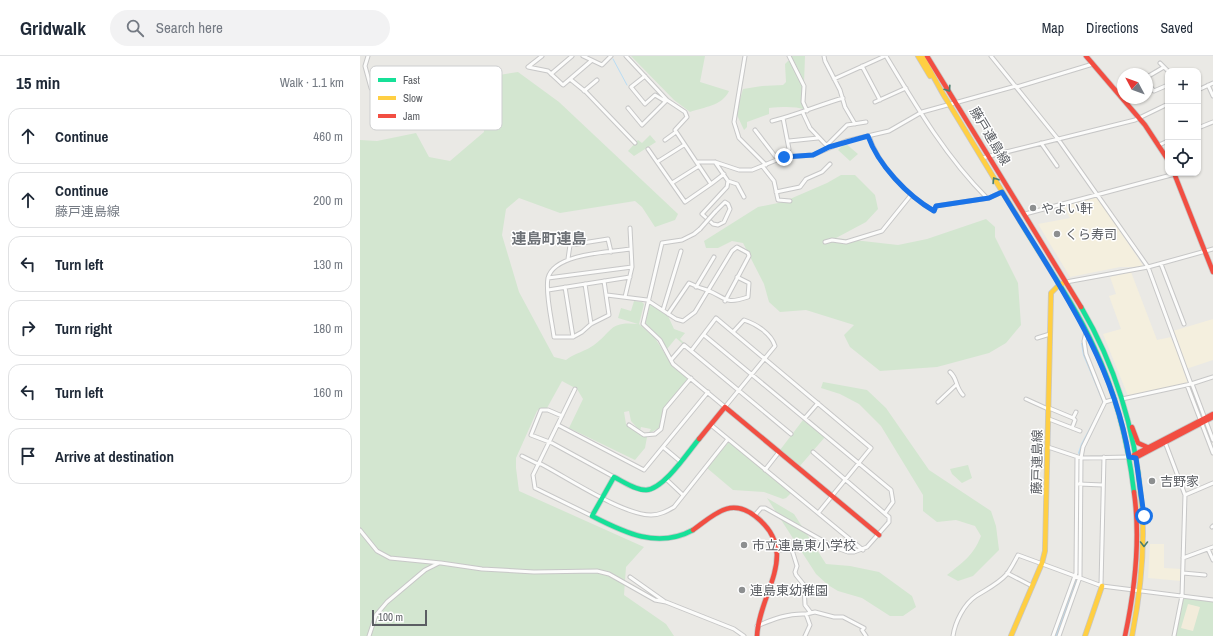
<!DOCTYPE html>
<meta charset="utf-8">
<style>
:root{--surface:#fff;--page:#f2f2f3;--text:#1f2937;--muted:#747a83;--line:#e0e1e3}
body{margin:0;font-family:"Archivo Narrow","Noto Sans JP",sans-serif;background:var(--page);color:var(--text)}
.controls{position:absolute;right:12px;top:12px;display:grid;overflow:hidden;border-radius:8px;box-shadow:0 1px 3px #0004}
.controls button{width:36px;height:36px;display:grid;place-items:center;padding:0;border:0;border-bottom:1px solid var(--line);background:var(--surface);color:var(--text);font:20px sans-serif}
.compass{position:absolute;left:757px;top:12px;width:36px;height:36px;border-radius:50%;background:var(--surface);box-shadow:0 1px 3px #0004;rotate:311deg}
.scale{position:absolute;left:12px;bottom:10px;width:55px;box-sizing:border-box;padding-left:4px;border:2px solid #5b5e63;border-top:0;font-size:11px;line-height:14px;white-space:nowrap;color:#5b5e63;-webkit-text-stroke:3px #fff;paint-order:stroke}
.stop{position:absolute;width:12px;height:12px;margin:-9px;border:3px solid #1a73e8;border-radius:50%;background:#fff}
.stop.end{background:#1a73e8;border-color:#fff;box-shadow:0 1px 4px #0008}
.list{margin:0;padding:0;list-style:none}
h2{display:flex;justify-content:space-between;align-items:center;height:52px;margin:0;padding:0 16px;font-size:17px}
h2 small{font-size:13px;font-weight:400;color:var(--muted)}
.list li{display:grid;grid-template-columns:26px 1fr auto;gap:12px;align-items:center;box-sizing:border-box;height:56px;margin:0 8px 8px;padding:0 8px;border:1px solid var(--line);border-radius:12px}
.list b{display:block;font-size:15px;white-space:nowrap}
.list p{margin:0;font-size:13px;white-space:nowrap;color:var(--muted)}
.list em{font-size:13px;font-style:normal;color:var(--muted)}
.icon{flex:none;width:22px;height:22px;fill:none;stroke:currentColor;stroke-width:2;stroke-linecap:round;stroke-linejoin:round}
.map{position:relative;flex:none;width:853px;height:580px;overflow:hidden}
header{display:flex;align-items:center;gap:24px;box-sizing:border-box;height:56px;padding:0 20px;background:var(--surface);border-bottom:1px solid var(--line)}
header strong{font-size:19px}
nav{display:flex;gap:22px;margin-inline-start:auto;font-size:14px}
.search{width:280px;height:36px;background:var(--page);display:flex;align-items:center;gap:10px;box-sizing:border-box;padding:0 14px;border-radius:22px;color:var(--muted);font-size:15px}
main{display:flex}
aside{flex:1;background:var(--surface)}
.map>svg:first-child{display:block}
</style>
<header>
<strong>Gridwalk</strong>
<div class="search"><svg class="icon" aria-label="search" viewBox="0 0 24 24"><circle cx="10" cy="10" r="6"/><path d="M15 15l6 6"/></svg>Search here</div>
<nav><a>Map</a><a>Directions</a><a>Saved</a></nav>
</header>
<main>
<aside>
<h2>15 min<small>Walk · 1.1 km</small></h2>
<ul class="list">
<li><svg class="icon" aria-label="ahead" viewBox="0 0 24 24"><path d="M12 20V5M6 11l6-6 6 6"/></svg><div><b>Continue</b></div><em>460 m</em></li>
<li><svg class="icon" aria-label="ahead" viewBox="0 0 24 24"><path d="M12 20V5M6 11l6-6 6 6"/></svg><div><b>Continue</b><p>藤戸連島線</p></div><em>200 m</em></li>
<li><svg class="icon" aria-label="left" viewBox="0 0 24 24"><path d="M17 20v-9H6M10 6l-5 5 5 5"/></svg><div><b>Turn left</b></div><em>130 m</em></li>
<li><svg class="icon" aria-label="right" viewBox="0 0 24 24"><path d="M7 20v-9h11M14 6l5 5-5 5"/></svg><div><b>Turn right</b></div><em>180 m</em></li>
<li><svg class="icon" aria-label="left" viewBox="0 0 24 24"><path d="M17 20v-9H6M10 6l-5 5 5 5"/></svg><div><b>Turn left</b></div><em>160 m</em></li>
<li><svg class="icon" aria-label="arrive" viewBox="0 0 24 24"><path d="M6 21V4h12l-3 4 3 4H6"/></svg><div><b>Arrive at destination</b></div></li>
</ul>
</aside>
<div class="map">
<svg width="853" height="580" viewBox="0 0 853 580">
<rect width="100%" height="100%" fill="#eae9e5"/>
<!-- commercial -->
<path fill="#f4efde" d="M737,141L784,211H760L710,221L678,168L710,162L703,149Z
M771,216L797,284L811,281L813,287L816,286L813,275L853,263V304L823,314L828,328L768,340L743,278L761,273L749,240L756,238L750,221Z
M790,488H804V512L821,513V525L788,522Z"/>
<!-- green -->
<path fill="#d3e6d0" d="M271,0H345L340,26L369,35C362,50 344,51 330,56L314,44Z
M430,0H445L444,28Z
M428,5H430L443,30V46L446,54C434,50 423,51 409,52V58L387,66V71L384,74L376,57L383,33L402,30L423,29L426,26L425,8Z
M158,16L199,46L318,158L315,164L295,171L282,151L275,145L200,157L159,142L146,153L142,179L159,236L194,301L206,304C215,297 226,295 234,289C253,275 249,265 278,268L258,262L261,252L271,255L274,245L282,246L284,248L279,268L295,282L312,309L327,321V325L303,353L299,372L288,378L291,373L281,371L280,375L271,365L269,355L264,356L266,368L287,381L285,392L275,404L209,372L223,343L217,333L202,325L187,352H180L177,355L156,402V412L159,435L284,491L266,511L264,539L306,568L314,580H0V84L17,85L56,77L69,101L90,105L124,76L122,41L127,21Z
M290,79L296,86L274,100L268,95L278,84L282,87Z
M485,87L498,98L490,105L478,94Z
M481,119H495L515,139L518,153L506,166L476,182L538,189L567,183L626,163L635,171V181L658,227L661,269L646,287L629,297L577,311L520,315L490,291L484,279L494,269L446,254L420,256L409,246L404,228L383,187L372,185L358,192H346L344,185L398,151L423,146L467,127Z
M290,248L308,260L314,273L325,277L320,283L324,287L323,288L316,282L307,293C303,286 285,270 284,265C284,260 287,254 288,249Z
M463,326L507,334L526,352L569,414L631,455L636,470L639,494L613,520L598,525L587,519C603,506 613,500 621,480L615,470L596,464L577,466L563,455V439L521,370L499,348L480,338L461,332Z
M443,364L465,381L439,411L420,394Z
M368,387H371L431,437L426,442L423,443L404,436L373,434L347,412Z
M608,409L612,422L602,427L592,418L590,413Z
M407,442L434,458L466,508L490,510L519,516L552,540L556,551L543,560H530L502,542L478,535L468,529L456,518Z
M824,541L853,545V580H815Z"/>
<!-- sand -->
<path fill="#f2ecdb" d="M828,548L840,551L833,575L821,572Z"/>
<!-- water -->
<path fill="#b9dcf4" d="M721,287H723L724,298L744,347L720,400L718,397L721,388L743,347L723,299Z
M718,403H720L719,519L697,580H695L717,518Z"/>
<g fill="none" stroke-linecap="round" stroke-linejoin="round">
<!-- stream -->
<path stroke="#b9dcf4" stroke-width="1" d="M253,3L267,29"/>
<!-- street casing -->
<g stroke="#c7c7c7" stroke-width="5">
<path id="street" d="M8,0L5,10L11,32
M182,0L168,11L188,15L203,29L231,5
M223,0L242,9L251,0
M266,0L307,44L325,56L327,61L315,74L351,128L325,146L297,106L324,89
M385,0L374,66L379,82L406,109
M429,0L444,30L443,46L447,55
M464,0L465,5L480,34L485,51L495,68
M526,0C556,50 586,101 627,142
M631,0L698,83L788,211L831,328
M800,7L808,15
M502,10L520,44
M191,18L212,0
M285,20L271,31L285,48L295,39L305,45
M787,21L804,11
M210,23L226,36L275,87
M474,23L525,0
M787,27L794,35L808,29
M848,29L853,40
M657,31L733,8
M838,34L853,27
M224,35L237,24
M515,46L546,32
M268,52L282,69L306,45
M443,57L450,72L467,90
M423,62L429,93
M412,65C437,59 459,49 483,42
M838,72L853,66
M395,74L415,100L425,98L429,100
M509,80C518,109 548,140 574,155L576,150L629,142L642,136
M305,84L316,76
M429,85L458,82
M681,87L697,110
M467,89L487,69L506,66
M799,89L808,85
M288,93L297,106
M622,102L775,64L808,48
M337,106H355L379,114H392L424,101L453,99L486,85L529,75L562,56L656,30
M403,111L414,125L418,144L430,145
M368,125L377,128L384,141
M312,127L339,110
M351,128L364,118
M416,136L440,131L446,123L462,116L470,108
M355,156L365,146L368,148L370,153L364,166L358,169L353,168L342,158L367,131L368,125L355,106
M665,158L815,118
M340,173L334,178L322,184L302,187L283,268L300,284L313,308L365,351L415,290C411,277 396,268 384,264L373,276
M465,186L472,184L486,186L522,175L551,139
M208,203L210,189L248,183L251,196
M801,208L824,268
M188,222L272,211
M244,225L249,259L231,268L222,276L213,281H194C192,265 185,237 188,222C194,197 251,196 271,193
M706,226L788,211L853,193
M225,228L231,268
M205,231L213,281
M336,231L354,201
M188,234L270,221
M247,239L287,244L316,263L323,265L335,256L372,195L377,191L388,197L389,200L365,245
M265,241L272,211L270,172
M303,254L321,195
M308,258L329,227C335,230 340,232 347,234C367,242 364,249 388,241L389,227L377,221
M726,276L724,285L726,298L745,346
M344,279L531,434L533,446L525,457
M677,282L690,278
M331,295L356,262L511,392L459,456
M311,304L324,289L431,378
M590,316C598,323 595,331 603,339
M832,328L853,384
M827,329L853,397
M215,333L173,419L175,432L232,460
M666,343L688,353
M762,343L831,328L853,321
M578,346L596,329
M689,352L713,362
M202,360L188,354H181L171,379L192,387L254,421
M445,362L458,347
M689,363L720,375
M198,369L284,414L348,336
M269,369L284,379L295,378L301,373L305,353L331,322
M351,369L503,494
M712,372L715,364L713,362L716,356
M805,386L825,439L822,540L814,580
M303,391L321,406
M688,391L721,402L769,401
M162,400L178,408H181C208,422 263,459 291,459C300,459 307,455 314,451L368,383
M405,414L419,396
M306,423L323,439
M719,428L743,429
M825,439L853,427
M395,459L401,452H405L474,491L488,496H494L507,491L529,466V461L453,396
M852,471L853,470
M0,474L17,495L30,502L81,507L122,513L174,516L237,515L249,518L295,544L306,546L374,573L384,580
M848,493L853,504
M417,494H432L437,510L435,516L436,519L444,529L445,549L451,557
M823,502L853,491
M647,517L672,530
M823,517L845,519
M270,521L304,545
M741,529L744,401
M397,570C413,563 429,557 446,558
M9,580L16,559L27,546L65,514L79,507
M445,580L450,569L446,558L455,556L474,561H483L504,572L502,574L506,580
M593,580C595,566 604,548 616,540C627,533 638,528 647,518C651,512 655,505 658,499L742,530L853,544
M693,580L716,517L717,401
M699,580L720,521L721,402L723,391L745,346L755,343"/>
</g>
<!-- fast casing -->
<g stroke="#c7c7c7" stroke-width="6">
<path id="fast" d="M660,165C685,207 714,247 734,291C756,337 768,386 774,436
M721,251C755,309 775,374 781,441
M333,474C298,493 265,477 232,460L254,421C264,426 275,434 286,434C304,433 328,396 339,383"/>
</g>
<!-- slow casing -->
<g stroke="#c7c7c7" stroke-width="6">
<path id="slow" d="M558,0L570,20
M562,0L583,38L660,165
M651,580L682,507L685,495L691,237L699,229L706,226
M725,580L742,530
M772,580C781,534 786,488 781,441"/>
</g>
<!-- jam casing -->
<g stroke="#c7c7c7" stroke-width="6">
<path id="jam" d="M567,0L721,251
M726,0L785,69L808,104
M814,117L853,216
M772,371L778,387L787,391
M339,383L365,351L519,479
M774,399L853,358
M775,402L853,361
M333,474C354,459 370,441 395,460C442,496 399,536 397,580
M765,580C775,533 781,485 774,436"/>
</g>
<!-- street -->
<use href="#street" stroke="#fcfcfb" stroke-width="3"/>
<!-- fast -->
<use href="#fast" stroke="#16e098" stroke-width="4.5"/>
<!-- slow -->
<use href="#slow" stroke="#ffcf43" stroke-width="4.5"/>
<!-- jam -->
<use href="#jam" stroke="#f24e42" stroke-width="4.5"/>
<!-- street-bridge casing -->
<g stroke="#c7c7c7" stroke-width="5" stroke-linecap="butt">
<path id="street-bridge" d="M340,173L355,156"/>
</g>
<!-- street-bridge -->
<use href="#street-bridge" stroke="#fcfcfb" stroke-width="3"/>
</g>
<!-- one-way arrows -->
<defs><path id="oneway-chevron" d="M-2-3.5L2.5 0L-2 3.5" fill="none" stroke-width="1.6" stroke-linecap="round" stroke-linejoin="round"/></defs>
<g stroke="#4a7e70">
<use href="#oneway-chevron" transform="translate(588 33) rotate(57)"/>
<use href="#oneway-chevron" transform="translate(635 124) rotate(-122)"/>
<use href="#oneway-chevron" transform="translate(784 488) rotate(90)"/>
</g>
<g fill="none" stroke-linecap="round" stroke-linejoin="round">
<!-- route -->
<path stroke="#1a73e8" stroke-width="5" d="M424,101L453,99L469,91L508,80C518,109 548,140 574,155L576,150L629,142L642,136C693,220 753,302 769,401L776,402L784,460"/>
</g>
<!-- markers -->
<g fill="#8d8f90" stroke="#fff" stroke-width="1.5">
<circle cx="673" cy="152" r="4"/>
<circle cx="697" cy="178" r="4"/>
<circle cx="792" cy="425" r="4"/>
<circle cx="384" cy="489" r="4"/>
<circle cx="382" cy="534" r="4"/>
</g>
<g text-anchor="middle" dominant-baseline="central" stroke-width="3" stroke-linejoin="round" paint-order="stroke">
<!-- street labels -->
<g font-size="13" fill="#5b5e63" stroke="#fff">
<text transform="translate(630 80) rotate(59)">藤戸連島線</text>
<text transform="translate(677 406) rotate(-89)">藤戸連島線</text>
</g>
<!-- poi labels -->
<g font-size="13" fill="#5b5e63" stroke="#fff" text-anchor="start">
<text x="681" y="152">やよい軒</text>
<text x="705" y="178">くら寿司</text>
<text x="800" y="425">吉野家</text>
<text x="392" y="489">市立連島東小学校</text>
<text x="390" y="534">連島東幼稚園</text>
</g>
<!-- quarter labels -->
<g font-size="15" font-weight="bold" fill="#6c7075" stroke="#fff">
<text x="189" y="182">連島町連島</text>
</g>
</g>
<!-- legend -->
<rect x="10" y="10" width="132" height="64" rx="6" fill="#fff" stroke="#cecfd0" stroke-width="1"/>
<rect x="18" y="22" width="18" height="4" fill="#16e098"/>
<rect x="18" y="40" width="18" height="4" fill="#ffcf43"/>
<rect x="18" y="58" width="18" height="4" fill="#f24e42"/>
<g font-size="11" fill="#5b5e63">
<text x="43" y="28">Fast</text>
<text x="43" y="46">Slow</text>
<text x="43" y="64">Jam</text>
</g>
</svg>
<div class="controls">
<button>+</button>
<button>−</button>
<button><svg class="icon" aria-label="locate" viewBox="0 0 24 24"><circle cx="12" cy="12" r="6"/><path d="M12 2v4M12 18v4M2 12h4M18 12h4"/></svg></button>
</div>
<svg class="compass" viewBox="-18 -18 36 36"><path d="M0-13l5 13h-10z" fill="#e53935"/><path d="M0 13l5-13h-10z" fill="#747a83"/></svg>
<div class="scale">100 m</div>
<div class="stop" style="left:784px;top:460px"></div>
<div class="stop end" style="left:424px;top:101px"></div>
</div>
</main>
